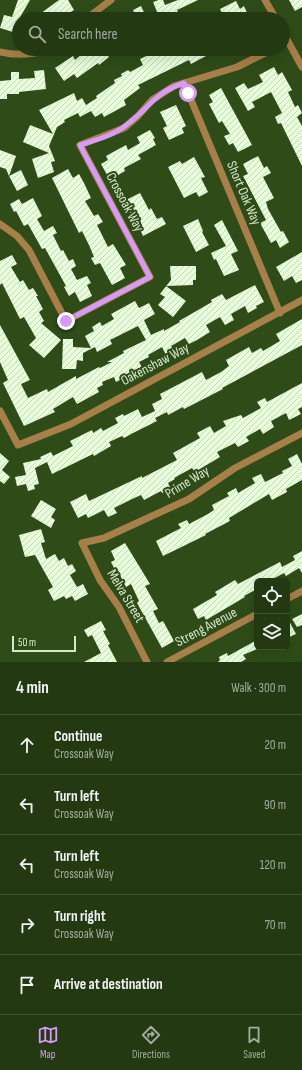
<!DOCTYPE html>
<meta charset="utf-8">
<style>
:root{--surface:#233912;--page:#2b401b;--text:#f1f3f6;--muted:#a3ac9f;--line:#405332;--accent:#d89af8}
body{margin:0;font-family:"Sofia Sans Condensed",sans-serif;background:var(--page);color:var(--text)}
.controls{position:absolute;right:12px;bottom:12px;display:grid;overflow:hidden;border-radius:6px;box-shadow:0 4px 16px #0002}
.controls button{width:36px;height:36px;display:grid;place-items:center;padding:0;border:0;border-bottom:1px solid var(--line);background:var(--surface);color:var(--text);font:20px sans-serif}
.scale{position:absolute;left:12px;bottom:10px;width:64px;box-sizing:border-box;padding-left:4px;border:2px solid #d6e8cc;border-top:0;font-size:11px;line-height:14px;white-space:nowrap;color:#d6e8cc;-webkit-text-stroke:3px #2f4c18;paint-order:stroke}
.stop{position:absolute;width:12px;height:12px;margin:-9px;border:3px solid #d89af8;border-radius:50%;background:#fff}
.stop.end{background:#d89af8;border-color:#fff;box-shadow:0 1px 4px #0008}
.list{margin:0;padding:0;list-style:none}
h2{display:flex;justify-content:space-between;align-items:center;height:52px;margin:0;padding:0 16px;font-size:17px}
h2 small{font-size:13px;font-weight:400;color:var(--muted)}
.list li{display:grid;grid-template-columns:26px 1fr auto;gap:12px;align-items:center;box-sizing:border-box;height:60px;padding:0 16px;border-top:1px solid var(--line)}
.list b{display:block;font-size:15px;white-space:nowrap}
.list p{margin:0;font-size:13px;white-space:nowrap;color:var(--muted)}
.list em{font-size:13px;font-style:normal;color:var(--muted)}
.icon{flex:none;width:22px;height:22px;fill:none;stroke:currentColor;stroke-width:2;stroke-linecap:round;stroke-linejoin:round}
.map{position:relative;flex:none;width:302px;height:662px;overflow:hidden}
.search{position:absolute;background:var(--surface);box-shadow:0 4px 16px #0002;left:12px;right:12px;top:12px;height:44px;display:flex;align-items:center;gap:10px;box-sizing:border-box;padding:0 14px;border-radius:22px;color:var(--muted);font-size:15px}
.sheet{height:352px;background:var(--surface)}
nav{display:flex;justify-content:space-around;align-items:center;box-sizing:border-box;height:56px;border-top:1px solid var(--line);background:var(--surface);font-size:11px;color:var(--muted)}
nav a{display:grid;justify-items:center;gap:2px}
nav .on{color:var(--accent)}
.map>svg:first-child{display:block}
</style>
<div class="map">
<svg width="302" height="662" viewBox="0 0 302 662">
<defs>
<pattern id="building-hatch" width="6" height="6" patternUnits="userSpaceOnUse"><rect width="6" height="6" fill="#e8fedb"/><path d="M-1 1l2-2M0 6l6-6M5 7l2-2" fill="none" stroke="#c6d9bb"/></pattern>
</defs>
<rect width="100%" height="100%" fill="#2f4c18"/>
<!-- building -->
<path fill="url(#building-hatch)" d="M18,0H30L19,19V27L16,33L0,28L4,15L12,17Z
M59,0H68L74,10L59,19H33Z
M159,0H163L165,5L178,0H198L177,10L179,15L168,19H160L153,2Z
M289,0H302V7L295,11Z
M236,1L240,9L244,6L248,15L246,16L248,19H225L220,9Z
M141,6L147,19H137L133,10Z
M88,49H116L107,55L109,57L99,65L98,63L77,78L74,74L64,81L55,68L73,56L75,60Z
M161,49H219L191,64L189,60L138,85L140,88L124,100L126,105L104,117L102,113L95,117L91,111L80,117L78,113L64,120L65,122L57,127L49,146L55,161L51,162L54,172L38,178L32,159L49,153L23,142L30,125L53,134L39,110L74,93L77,101L82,98L86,105L97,98L96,96L115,83L114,80L122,76L121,74L128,70L130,72L143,65L140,59Z
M274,67L278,75L282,72L292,90L288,92L295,107L298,105L302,113L297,117L302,126V166L281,123L278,124L275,117L282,113L271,92L252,102L255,107L248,111L235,88L244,83L248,89L263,82L259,75Z
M44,70L46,89L19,92V94H7V99H0V81L11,80V72H19V79L35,78L34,71Z
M221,88L252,145L238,152L233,143L229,145L224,136L230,134L222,121L219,123L209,104L213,102L209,95Z
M176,105L186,126L182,128L184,133L169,140L163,128L167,126L160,112Z
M150,130L155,138L153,139L156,145L138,155L141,159L124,168L125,171L110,180L101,164L108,160L106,156L126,145L128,150L140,143L137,137Z
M0,150L16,156L9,176L6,169L0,167Z
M258,156L264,168L267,166L271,173L263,177L274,198L266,202L268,209L281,232L283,231L289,242L280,248L276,240L271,243L260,223L266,220L243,176L248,174L243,164Z
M194,157L205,177L201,178L208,192L199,197L196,192L184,198L168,167L180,161L182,164Z
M68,169L73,178L79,174L84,183L91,198L85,201L94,216L98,214L103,222L97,225L108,247L113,244L126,265L120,268L125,278L112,285L100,263L95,265L91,258L94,257L89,245L82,231L79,233L52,178Z
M21,170L28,185L17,191L9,176Z
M140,193L149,210L151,208L157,219L162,217L166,224L143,236L139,227L142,225L135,212L131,214L124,201Z
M33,198L42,216L37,219L44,231L53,226L57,233L53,235L61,251L63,250L69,261L73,259L76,266L71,269L77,280L87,276L91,283L87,285L92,296L80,302L75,292L69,296L64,287L66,286L45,248L42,249L28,224L24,226L16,211L14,212L10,204L19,199L22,204Z
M198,219L203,231L202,232L209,245L196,252L183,226Z
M222,220L238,251L231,254L239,270L224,276L216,259L214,260L211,253L226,246L214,225Z
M302,252V280L296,283L292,276L284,281L276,267Z
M12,255L17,264L11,267L20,282L23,280L29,290L33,288L38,296H36L43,309L39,312L44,321L41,323L61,340L44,358L29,345L36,338L24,317L20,319L2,283L0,285V261Z
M170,266H196V280H193V285L166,286L186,301L173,317L158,305L165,297L160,294L171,280Z
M255,285L264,302L256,306L257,308L248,313L245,306L231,314L234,320L225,325L220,317L206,325L210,332L197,340L189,344L185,338L171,346L174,351L166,355L162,347L148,355L149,357L139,362L143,369L116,382L114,377L102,382L103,385L97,388L99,392L77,404L73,397L53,409L55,412L24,426L3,383L8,380L0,362V325L30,380L21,384L28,398L47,389L48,392L76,376V379L99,367L100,368L112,362H107L124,353L123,351L146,340L138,326L110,340L112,344L97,352L95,347L83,353V361L77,360L76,369H62L63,339H73V347L91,348L85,336L94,331L92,327L100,322L102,326L114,319L111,314L135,301L139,308L149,303L155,314L144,320L151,335L164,329V331L180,322L179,321L212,302L211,300L222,294L226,300Z
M302,319V345L222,388L223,389L184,409L183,407L168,415L167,412L155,418L157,421L133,433L124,438L122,436L109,442L111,446L94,456L93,454L52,474L47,462L35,468L39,484L34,485L35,489L28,491L26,484L17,486L15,477L26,475L23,463L41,459L40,457L51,452L53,456L73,446L70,441L92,430L93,433L101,428L103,431L118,423L115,418L123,414L124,416L138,409L142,417L155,411L152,404L162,399L160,394L202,372L206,380L221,372L229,366L226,360L249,347L252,353L261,348L263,351L280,341L276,334Z
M302,383V407L298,409L301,414L289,420L286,413L271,421L274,427L263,434L260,429L246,437L249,441L238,447L235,443L217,452L220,457L195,472L192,468L174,478L175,479L168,483L171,489L162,493L161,491L144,500L141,495L132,499L114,508L117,513L108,517L104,510L88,518L86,514L78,518L70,502L86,494L89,501L142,476V478L177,460L173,453L200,438L197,433L210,426L214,433L226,426L223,421L241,415L243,418L261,408L257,402L265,398L267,402Z
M0,453L9,461L2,470L10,477L4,484L0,481Z
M297,454L302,464V480L286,489L287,492L272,500L269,494L229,518L230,521L205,534L206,535L163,556L156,541L181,528L178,524L187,520L189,524L208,514L214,510L212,505L229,496L227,493L236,488L238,493L255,483L252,478L261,474L265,482L283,473L282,471L292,466L288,459Z
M41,500L56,509L51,517L55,520L51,528L31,516Z
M41,529L45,542L41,543L46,559L55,554L59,561L64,558L68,566L72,564L76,571L70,575L77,587L83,584L88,594L75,601L72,596L66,599L64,596L54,601L48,590L53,587L35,555L25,557L19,535Z
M125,543L150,584L145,586L158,609L153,611L159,623L163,621L174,641L162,648L137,603L139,601L131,584L126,587L117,569L115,570L111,562L115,560L111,551Z
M302,551V573L299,568L286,576L284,573L269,581H257V589L244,596L245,597L206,620L204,616L198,619L193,609L217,595L215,592L235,580L238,584L280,562L282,567L295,560L293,556Z
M302,614V625L297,627L292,619Z
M287,617L296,634L287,638Z
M101,621L106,630L103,631L110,644L108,645L117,662H84L101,653L92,635L88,637L84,630Z
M257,640V649L243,655L246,659L241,662H218L220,660L219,657L227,653L228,656Z"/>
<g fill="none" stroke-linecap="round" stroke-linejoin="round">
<!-- street -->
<path stroke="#a77f48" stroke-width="7" d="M265,0L276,19
M86,19L111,0
M283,32L302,67
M0,52C17,56 33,55 49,49
M184,83L280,313
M0,224L17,236L29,250L66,321L150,277L80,145L124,128L138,116L152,100L174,86L237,67L273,49
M0,411L18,445L71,424L302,300
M287,599L302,591
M147,662L119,607L100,580L82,543L104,538L189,499L235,468L302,433
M167,662L257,614"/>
</g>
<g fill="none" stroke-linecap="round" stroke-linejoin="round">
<!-- route -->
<path stroke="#d89af8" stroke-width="5" d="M66,321L150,277L80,145C95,140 112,136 125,126C149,109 153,93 184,83L188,93"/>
</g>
<g text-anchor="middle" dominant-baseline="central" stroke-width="4" stroke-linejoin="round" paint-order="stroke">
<!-- street labels -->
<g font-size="14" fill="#d6e8cc" stroke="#2f4c18">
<text transform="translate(244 193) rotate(67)">Short Oak Way</text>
<text transform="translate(125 202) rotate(62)">Crossoak Way</text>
<text transform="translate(155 364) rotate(-28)">Oakenshaw Way</text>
<text transform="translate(187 482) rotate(-31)">Prime Way</text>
<text transform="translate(126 596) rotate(59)">Melva Street</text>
<text transform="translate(206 627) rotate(-28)">Streng Avenue</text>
</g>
</g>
</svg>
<div class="controls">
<button><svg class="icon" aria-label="locate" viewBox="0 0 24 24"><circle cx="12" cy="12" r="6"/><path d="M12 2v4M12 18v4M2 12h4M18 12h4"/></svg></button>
<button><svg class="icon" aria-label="layers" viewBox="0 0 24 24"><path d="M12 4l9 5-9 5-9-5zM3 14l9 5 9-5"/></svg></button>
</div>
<div class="scale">50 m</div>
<div class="stop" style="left:188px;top:93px"></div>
<div class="stop end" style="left:66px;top:321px"></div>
<div class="search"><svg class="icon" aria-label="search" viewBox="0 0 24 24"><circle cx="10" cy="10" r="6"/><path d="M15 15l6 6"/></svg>Search here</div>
</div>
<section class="sheet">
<h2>4 min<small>Walk · 300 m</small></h2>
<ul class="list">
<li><svg class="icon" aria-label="ahead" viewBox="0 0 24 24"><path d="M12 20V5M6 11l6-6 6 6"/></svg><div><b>Continue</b><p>Crossoak Way</p></div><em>20 m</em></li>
<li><svg class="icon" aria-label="left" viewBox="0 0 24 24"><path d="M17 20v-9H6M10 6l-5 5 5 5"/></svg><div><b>Turn left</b><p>Crossoak Way</p></div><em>90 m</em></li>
<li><svg class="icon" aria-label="left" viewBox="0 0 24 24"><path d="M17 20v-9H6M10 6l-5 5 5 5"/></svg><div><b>Turn left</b><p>Crossoak Way</p></div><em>120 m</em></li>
<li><svg class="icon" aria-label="right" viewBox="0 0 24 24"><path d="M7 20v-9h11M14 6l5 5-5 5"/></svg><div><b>Turn right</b><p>Crossoak Way</p></div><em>70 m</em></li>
<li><svg class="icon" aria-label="arrive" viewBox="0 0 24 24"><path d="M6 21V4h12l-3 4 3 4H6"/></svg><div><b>Arrive at destination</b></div></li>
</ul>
</section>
<nav>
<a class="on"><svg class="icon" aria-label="map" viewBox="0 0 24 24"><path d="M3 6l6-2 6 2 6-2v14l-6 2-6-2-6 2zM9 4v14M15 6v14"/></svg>Map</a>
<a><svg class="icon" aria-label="directions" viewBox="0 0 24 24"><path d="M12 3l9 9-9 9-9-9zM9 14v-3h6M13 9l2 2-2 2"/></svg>Directions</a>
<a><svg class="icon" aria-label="saved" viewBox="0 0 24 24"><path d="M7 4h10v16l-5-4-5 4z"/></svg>Saved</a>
</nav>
